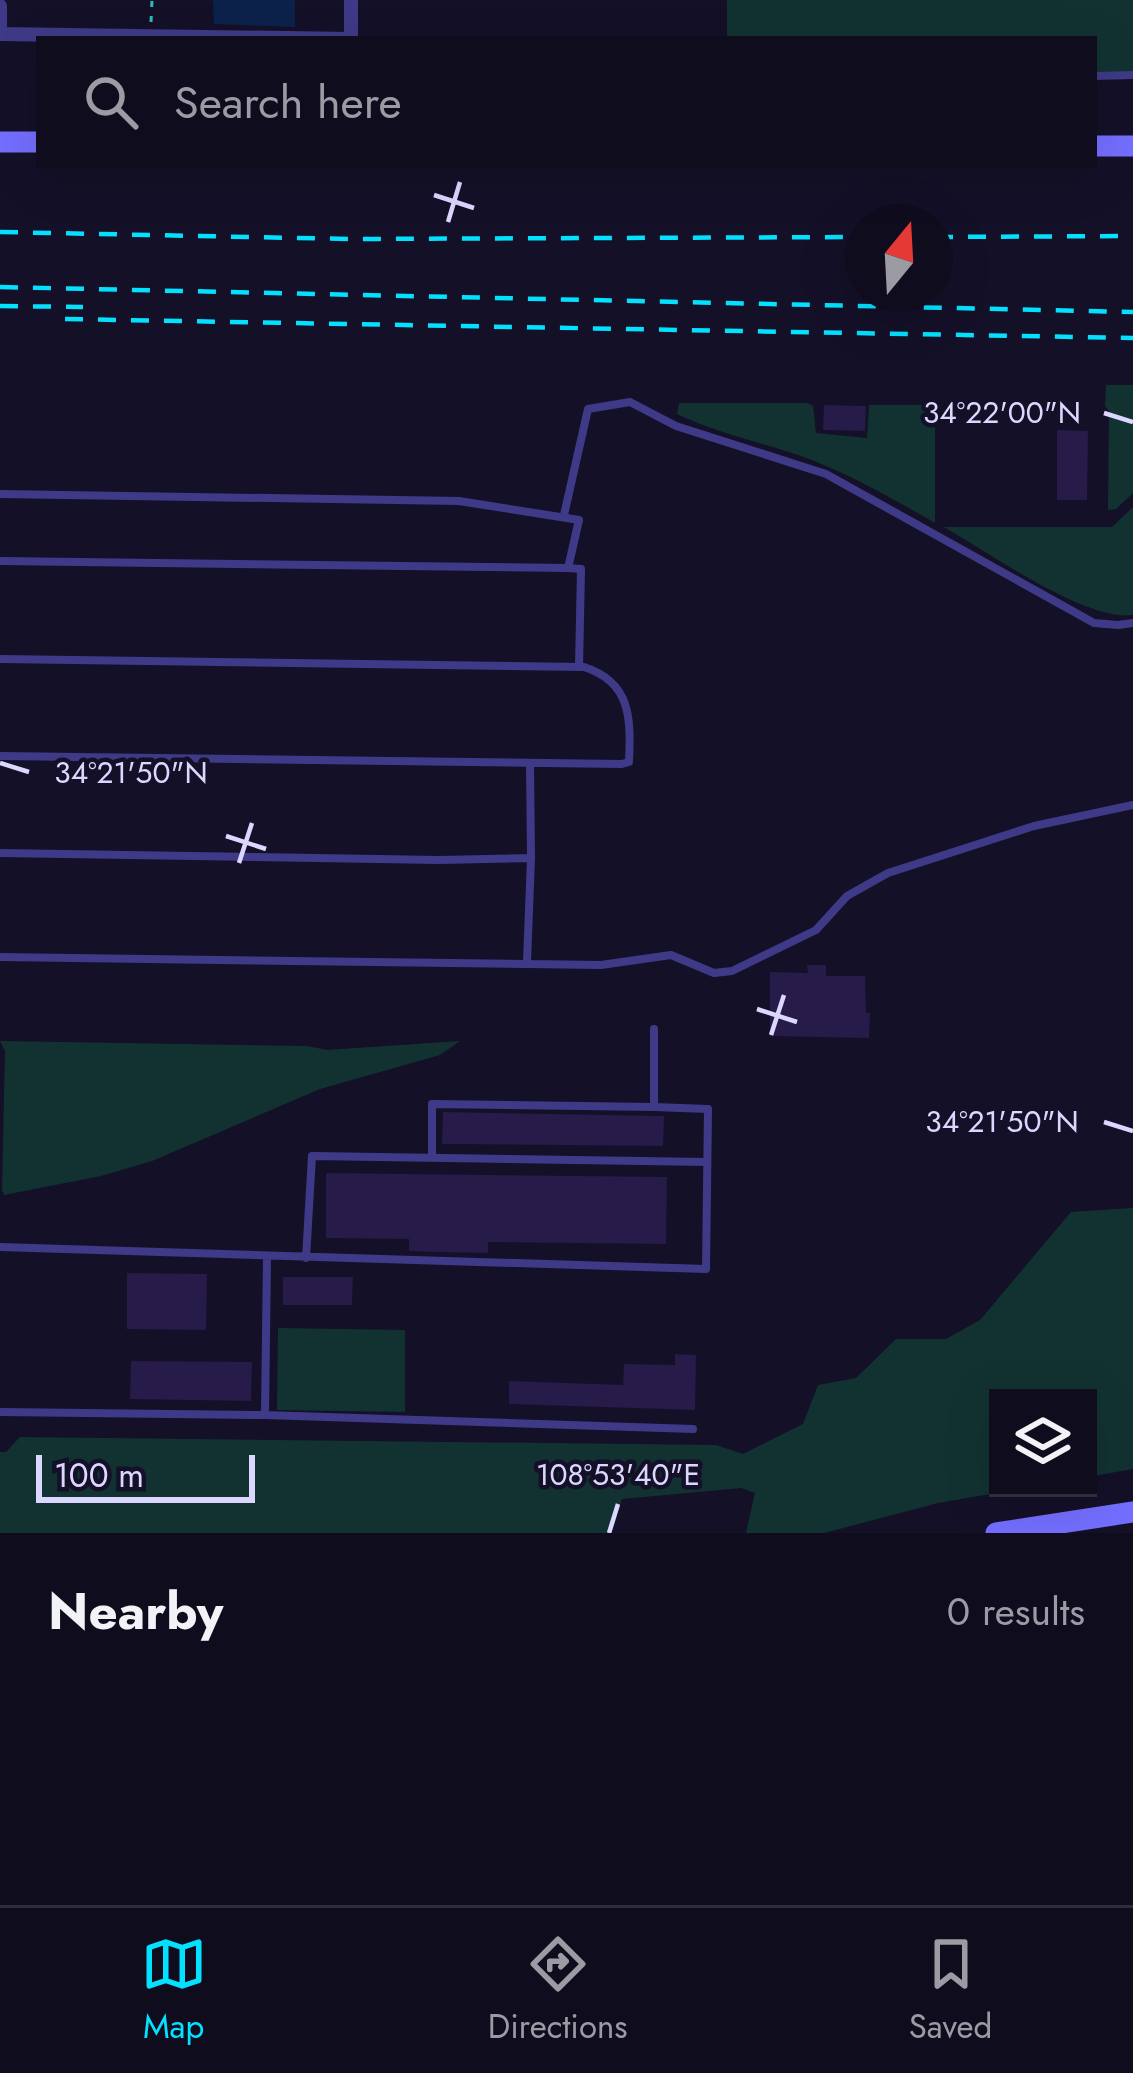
<!DOCTYPE html>
<meta charset="utf-8">
<style>
:root{--surface:#0f0c1e;--page:#181527;--text:#f1f3f6;--muted:#9b9ba4;--line:#2f2c3c;--accent:#03e1ff}
body{margin:0;font-family:Jost,sans-serif;background:var(--page);color:var(--text)}
.controls{position:absolute;right:36px;bottom:36px;display:grid;overflow:hidden;border-radius:0px;box-shadow:0 12px 48px #0002}
.controls button{width:108px;height:108px;display:grid;place-items:center;padding:0;border:0;border-bottom:3px solid var(--line);background:var(--surface);color:var(--text);font:60px sans-serif}
.compass{position:absolute;left:845px;top:204px;width:108px;height:108px;border-radius:50%;background:var(--surface);box-shadow:0 12px 48px #0002;rotate:18deg}
.scale{position:absolute;left:36px;bottom:30px;width:219px;box-sizing:border-box;padding-left:12px;border:6px solid #dcd7ff;border-top:0;font-size:33px;line-height:42px;white-space:nowrap;color:#dcd7ff;-webkit-text-stroke:9px #141028;paint-order:stroke}
.list{margin:0;padding:0;list-style:none}
h2{display:flex;justify-content:space-between;align-items:center;height:156px;margin:0;padding:0 48px;font-size:51px}
h2 small{font-size:39px;font-weight:400;color:var(--muted)}
.icon{flex:none;width:66px;height:66px;fill:none;stroke:currentColor;stroke-width:2;stroke-linecap:round;stroke-linejoin:round}
.map{position:relative;flex:none;width:1133px;height:1533px;overflow:hidden}
.search{position:absolute;background:var(--surface);box-shadow:0 12px 48px #0002;left:36px;right:36px;top:36px;height:132px;display:flex;align-items:center;gap:30px;box-sizing:border-box;padding:0 42px;border-radius:0px;color:var(--muted);font-size:45px}
.sheet{height:372px;background:var(--surface)}
nav{display:flex;justify-content:space-around;align-items:center;box-sizing:border-box;height:168px;border-top:3px solid var(--line);background:var(--surface);font-size:33px;color:var(--muted)}
nav a{display:grid;justify-items:center;gap:6px}
nav .on{color:var(--accent)}
.map>svg:first-child{display:block}
</style>
<div class="map">
<svg width="1133" height="1533" viewBox="0 0 1133 1533">
<rect width="100%" height="100%" fill="#141028"/>
<!-- green -->
<path fill="#123232" d="M727,0H1133V74H1094V39H727Z
M1106,385H1133V493L1116,509L1108,510L1109,411L1105,406Z
M679,403H807L813,406L816,433L867,438L869,405H935V523C892,498 848,473 801,456C760,442 717,433 677,414Z
M1133,507V615C1086,622 988,552 944,527H1112Z
M0,1041L307,1046L327,1050L460,1041L440,1055L320,1089L152,1161L101,1176L4,1195L2,1190L5,1051Z
M1133,1208V1469L1088,1477V1398H998V1488H1025L938,1503L824,1533H746L755,1493L741,1488L622,1499L612,1533H0V1452H6L20,1437L716,1445L743,1454L803,1424L818,1385L856,1378L896,1339H946L980,1320L1071,1212Z
M278,1328L405,1330V1412L277,1410Z"/>
<!-- water -->
<path fill="#0c224b" d="M213,0H295V27L214,24Z"/>
<!-- building -->
<path fill="#261b49" d="M824,405L866,406L865,431L823,430Z
M1057,430L1088,431L1087,500H1057Z
M807,965H826V976H865L866,1013H870L869,1038L770,1036V972L808,973Z
M443,1112L664,1116L663,1146L442,1144Z
M326,1173L667,1177L666,1244L488,1242V1253L435,1252L409,1251V1239L326,1238Z
M127,1273L207,1274L206,1330L127,1329Z
M283,1277H353L352,1305H283Z
M675,1354L696,1355L695,1410L509,1404V1381L623,1385L624,1364L675,1365Z
M131,1361L252,1362L251,1401L130,1399Z"/>
<g fill="none" stroke-linecap="round" stroke-linejoin="round">
<!-- path -->
<path stroke="#2ebbb6" stroke-width="3" stroke-dasharray="6 9" stroke-linecap="butt" d="M151,22L152,0"/>
<!-- lane -->
<path stroke="#3f3a87" stroke-width="8" d="M1094,76L1133,75
M0,494L459,501L579,520L568,568L0,561
M564,515L588,409L630,402L676,426L826,474L1094,623L1118,625L1133,623
M568,568L581,569L579,667
M0,659L584,667C631,682 631,718 629,762L622,764L0,756
M0,853L439,860L531,858L530,763
M0,957L601,965L671,955L714,973L732,971L816,930L847,896L888,873L1034,826L1133,805
M527,962L531,858
M432,1156V1104L654,1107
M0,1247L706,1269L708,1109L654,1107V1029
M306,1258L312,1156L707,1162
M0,1412L265,1415L693,1429
M265,1415L267,1257"/>
<!-- street -->
<path stroke="#3f3a87" stroke-width="14" d="M0,6V34L351,39V0"/>
<!-- secondary -->
<path stroke="#746eff" stroke-width="21" d="M0,142H39
M1094,146H1133
M996,1533L1133,1512"/>
<!-- rail -->
<path stroke="#03e1ff" stroke-width="4.5" stroke-dasharray="18 15" stroke-linecap="butt" d="M0,232L349,239L863,237
M935,237L1133,236
M0,287L1133,312
M0,306L83,307
M65,319L1133,338"/>
</g>
<!-- ticks -->
<path fill="none" stroke="#dcd7ff" stroke-width="4.5" d="M434,195L474,208M448,222L460,182M1104,413L1133,422M0,763L29,772M226,836L266,849M239,863L252,823M757,1009L797,1022M771,1035L784,995M1104,1122L1133,1131M609,1533L618,1504"/>
<g font-size="30" text-anchor="middle" fill="#dcd7ff" stroke="#141028" stroke-width="9" stroke-linejoin="round" paint-order="stroke">
<text x="1002" y="423">34°22'00"N</text>
<text x="131" y="783">34°21'50"N</text>
<text x="1002" y="1132">34°21'50"N</text>
<text x="618" y="1485">108°53'40"E</text>
</g>
</svg>
<div class="controls">
<button><svg class="icon" aria-label="layers" viewBox="0 0 24 24"><path d="M12 4l9 5-9 5-9-5zM3 14l9 5 9-5"/></svg></button>
</div>
<svg class="compass" viewBox="-18 -18 36 36"><path d="M0-13l5 13h-10z" fill="#e53935"/><path d="M0 13l5-13h-10z" fill="#9b9ba4"/></svg>
<div class="scale">100 m</div>
<div class="search"><svg class="icon" aria-label="search" viewBox="0 0 24 24"><circle cx="10" cy="10" r="6"/><path d="M15 15l6 6"/></svg>Search here</div>
</div>
<section class="sheet">
<h2>Nearby<small>0 results</small></h2>
<ul class="list">
</ul>
</section>
<nav>
<a class="on"><svg class="icon" aria-label="map" viewBox="0 0 24 24"><path d="M3 6l6-2 6 2 6-2v14l-6 2-6-2-6 2zM9 4v14M15 6v14"/></svg>Map</a>
<a><svg class="icon" aria-label="directions" viewBox="0 0 24 24"><path d="M12 3l9 9-9 9-9-9zM9 14v-3h6M13 9l2 2-2 2"/></svg>Directions</a>
<a><svg class="icon" aria-label="saved" viewBox="0 0 24 24"><path d="M7 4h10v16l-5-4-5 4z"/></svg>Saved</a>
</nav>
